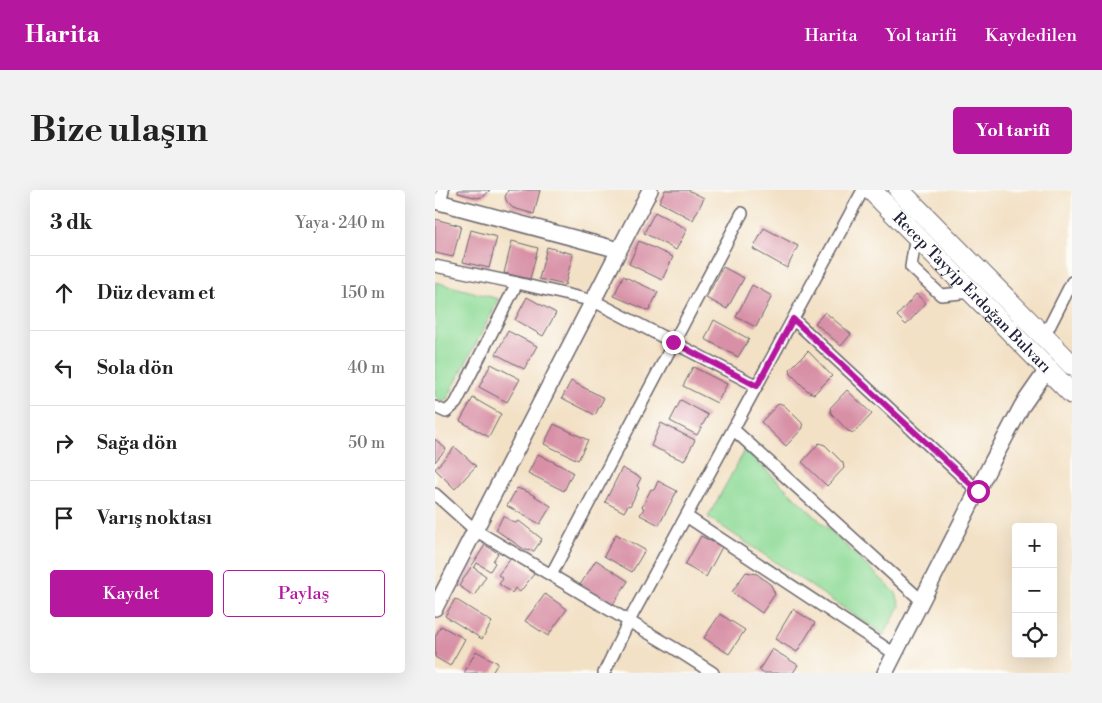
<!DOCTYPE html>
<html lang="tr">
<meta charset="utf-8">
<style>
:root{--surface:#fff;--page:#f2f2f2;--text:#222;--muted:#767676;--line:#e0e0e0;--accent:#b5179e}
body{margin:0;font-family:"Libre Bodoni",serif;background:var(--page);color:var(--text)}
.controls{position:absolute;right:15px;bottom:15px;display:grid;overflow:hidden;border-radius:5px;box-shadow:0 5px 20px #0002}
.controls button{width:45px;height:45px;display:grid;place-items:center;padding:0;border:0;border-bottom:1px solid var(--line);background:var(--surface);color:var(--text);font:25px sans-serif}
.stop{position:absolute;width:15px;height:15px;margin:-11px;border:4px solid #b5179e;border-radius:50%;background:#fff}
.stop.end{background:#b5179e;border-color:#fff;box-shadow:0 1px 5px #0008}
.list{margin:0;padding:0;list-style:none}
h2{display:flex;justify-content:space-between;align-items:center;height:65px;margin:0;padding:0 20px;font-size:21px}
h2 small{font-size:16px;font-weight:400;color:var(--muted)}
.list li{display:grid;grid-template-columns:32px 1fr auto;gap:15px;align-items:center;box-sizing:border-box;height:75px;padding:0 20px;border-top:1px solid var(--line)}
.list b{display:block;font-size:19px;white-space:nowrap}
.list em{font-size:16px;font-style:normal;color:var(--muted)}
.actions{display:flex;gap:10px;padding:15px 20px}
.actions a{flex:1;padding:11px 0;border:1px solid var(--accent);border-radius:5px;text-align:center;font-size:18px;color:var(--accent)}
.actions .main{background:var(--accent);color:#fff}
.icon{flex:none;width:28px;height:28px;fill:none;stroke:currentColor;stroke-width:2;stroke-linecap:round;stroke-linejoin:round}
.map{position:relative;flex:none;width:637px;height:483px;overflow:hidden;border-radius:5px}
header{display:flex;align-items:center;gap:30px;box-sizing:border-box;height:70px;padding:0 25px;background:var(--accent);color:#fff}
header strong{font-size:24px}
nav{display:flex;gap:28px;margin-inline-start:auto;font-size:18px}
.intro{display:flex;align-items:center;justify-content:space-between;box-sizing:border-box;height:120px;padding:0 30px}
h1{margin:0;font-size:35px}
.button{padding:12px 22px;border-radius:5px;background:var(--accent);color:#fff;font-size:18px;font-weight:700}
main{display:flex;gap:30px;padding:0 30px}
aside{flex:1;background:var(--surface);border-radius:5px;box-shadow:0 5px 20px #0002}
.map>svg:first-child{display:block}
</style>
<header>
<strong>Harita</strong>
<nav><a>Harita</a><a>Yol tarifi</a><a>Kaydedilen</a></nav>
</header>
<div class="intro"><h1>Bize ulaşın</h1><a class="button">Yol tarifi</a></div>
<main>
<aside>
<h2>3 dk<small>Yaya · 240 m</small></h2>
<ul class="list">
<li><svg class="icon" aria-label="ahead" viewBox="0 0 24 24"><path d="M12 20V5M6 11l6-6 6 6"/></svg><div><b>Düz devam et</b></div><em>150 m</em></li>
<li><svg class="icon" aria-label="left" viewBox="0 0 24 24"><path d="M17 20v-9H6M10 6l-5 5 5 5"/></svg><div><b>Sola dön</b></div><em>40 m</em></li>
<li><svg class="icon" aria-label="right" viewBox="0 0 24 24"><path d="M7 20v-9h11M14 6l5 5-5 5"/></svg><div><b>Sağa dön</b></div><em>50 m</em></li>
<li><svg class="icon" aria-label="arrive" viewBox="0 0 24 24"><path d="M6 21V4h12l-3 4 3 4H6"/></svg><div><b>Varış noktası</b></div></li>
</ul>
<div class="actions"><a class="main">Kaydet</a><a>Paylaş</a></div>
</aside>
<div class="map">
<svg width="637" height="483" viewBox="0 0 637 483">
<rect width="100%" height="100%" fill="#fdfcf7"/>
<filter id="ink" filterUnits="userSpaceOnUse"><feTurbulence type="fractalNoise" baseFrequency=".02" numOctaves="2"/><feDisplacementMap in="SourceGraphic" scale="10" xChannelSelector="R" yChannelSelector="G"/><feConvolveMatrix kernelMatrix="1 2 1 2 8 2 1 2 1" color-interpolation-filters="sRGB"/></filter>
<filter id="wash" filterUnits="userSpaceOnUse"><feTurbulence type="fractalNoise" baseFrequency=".0096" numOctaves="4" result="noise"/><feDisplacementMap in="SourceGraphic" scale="20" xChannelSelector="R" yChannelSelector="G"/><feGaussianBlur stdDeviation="1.12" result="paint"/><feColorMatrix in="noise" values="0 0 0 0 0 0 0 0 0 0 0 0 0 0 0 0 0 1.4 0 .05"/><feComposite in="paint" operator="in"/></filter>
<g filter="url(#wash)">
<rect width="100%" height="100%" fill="#f3e1c6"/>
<!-- green -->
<path fill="#8fdb98" stroke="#587e6a" d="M0,92L64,109L12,209L5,211L0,206Z
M310,260L461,403L465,416L449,445L273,327Z"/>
<g id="blocks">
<!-- building -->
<path fill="#d890a6" d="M23,0H55L49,6L43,8L23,3Z
M73,0H105L99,24L78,18L72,12L70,7Z
M230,0H253L269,8L258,30L224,12Z
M220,22L252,39L241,60L209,43Z
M0,29L26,36L18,67L0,63Z
M329,38L363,56L352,78L318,59Z
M36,40L62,47L54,78L28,72Z
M77,51L103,58L95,89L69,83Z
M204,51L238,67L227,90L194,74Z
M112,57L138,64L130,95L104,89Z
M288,77L309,88L292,119L271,108Z
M188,86L223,102L214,121L179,106Z
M317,95L337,106L321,137L301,127Z
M481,104L491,113L471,135L462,126Z
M92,107L121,123L108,146L80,130Z
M390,122L416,144L406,156L380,133Z
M279,130L314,149L303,167L270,149Z
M73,141L102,156L89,179L61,164Z
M373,161L397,186L379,204L374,202L356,184L355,179Z
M56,174L85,189L72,212L44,197Z
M258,177L292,194L282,213L248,196Z
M136,191L169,208L160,225L127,208Z
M412,200L437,224L419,243L413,241L396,223L395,218Z
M38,208L66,224L54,247L25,231Z
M246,210L273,225L262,245L235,231Z
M344,213L349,215L367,233L368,238L351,256L326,232Z
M226,233L260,250L249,271L216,256Z
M119,234L153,250L143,270L109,254Z
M0,249L11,259L0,272Z
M384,253L390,255L408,273L409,278L392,296L367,272Z
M20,257L41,276L20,299L0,279Z
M103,264L138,282L129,301L93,283Z
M187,278L206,288L202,296L204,298L195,316L193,315L189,322L170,312Z
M223,291L242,301L224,335L205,325L209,318L207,317L216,299L219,300Z
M82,298L93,302L116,316L105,334L72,316Z
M68,326L80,333L84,331L107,349L99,361L90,360L61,340Z
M181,344L210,360L197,382L169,366Z
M266,346L287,357L271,387L250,375Z
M50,355L63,363L58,371L60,373L55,381L42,373L39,378L51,386L39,406L24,396Z
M77,367L99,384L85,402L80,398L77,403L64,394L68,389L63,385Z
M161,370L193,391L177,416L145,395Z
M311,382L322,384L336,395L340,404L327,423L297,402Z
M110,404L132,419L113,446L90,431Z
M20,409L57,432L47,449L10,426Z
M358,419L380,433L362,462L340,449Z
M285,424L310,440L294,464L269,448Z
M6,436L30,449L15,476L0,467V447Z
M337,459L363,475L358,483H328L324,480Z
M41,461L63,473L57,483H29Z"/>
</g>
</g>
<g filter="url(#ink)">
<use href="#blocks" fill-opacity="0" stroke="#6b656c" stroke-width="1"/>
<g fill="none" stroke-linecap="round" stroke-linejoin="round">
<!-- minor casing -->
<g stroke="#6b656c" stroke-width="14">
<path id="minor" d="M5,13L8,0
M481,44L476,77L506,105L537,102
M0,76L82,93L159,111L322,196
M358,129L543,301
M609,147L637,92
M0,217L11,222L21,213L82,93
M298,239L487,411
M0,304L40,340L239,458L278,483
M251,326L460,464
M116,385L307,23
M169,483L194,431L428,0"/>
</g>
<!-- tertiary casing -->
<g stroke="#6b656c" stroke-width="18">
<path id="tertiary" d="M0,11L184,60
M0,418L215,0
M450,483L557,272L587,216L612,180"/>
</g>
<!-- trunk casing -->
<g stroke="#6b656c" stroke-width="22">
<g id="trunk">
<path id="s1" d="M436,0L637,204"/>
<path d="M464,0L637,175"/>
</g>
</g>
<!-- minor -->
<use href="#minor" stroke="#fff" stroke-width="11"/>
<!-- tertiary -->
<use href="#tertiary" stroke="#fff" stroke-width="15"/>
<!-- trunk -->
<use href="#trunk" stroke="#fff" stroke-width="20"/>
</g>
</g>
<g fill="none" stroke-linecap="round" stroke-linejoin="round" filter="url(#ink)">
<!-- route -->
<path stroke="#b5179e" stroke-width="6" d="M238,152L322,196L358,129L543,301"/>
</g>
<g text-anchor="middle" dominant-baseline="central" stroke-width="4" stroke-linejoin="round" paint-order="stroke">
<!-- street labels -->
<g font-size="16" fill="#22223b" stroke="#fdfcf7">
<text stroke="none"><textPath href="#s1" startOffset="144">Recep Tayyip Erdoğan Bulvarı</textPath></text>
</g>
</g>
</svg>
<div class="controls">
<button>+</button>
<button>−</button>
<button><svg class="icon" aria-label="locate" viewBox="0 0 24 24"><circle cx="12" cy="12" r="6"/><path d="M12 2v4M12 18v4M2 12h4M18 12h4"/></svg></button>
</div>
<div class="stop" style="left:543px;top:301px"></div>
<div class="stop end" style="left:238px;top:152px"></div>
</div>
</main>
